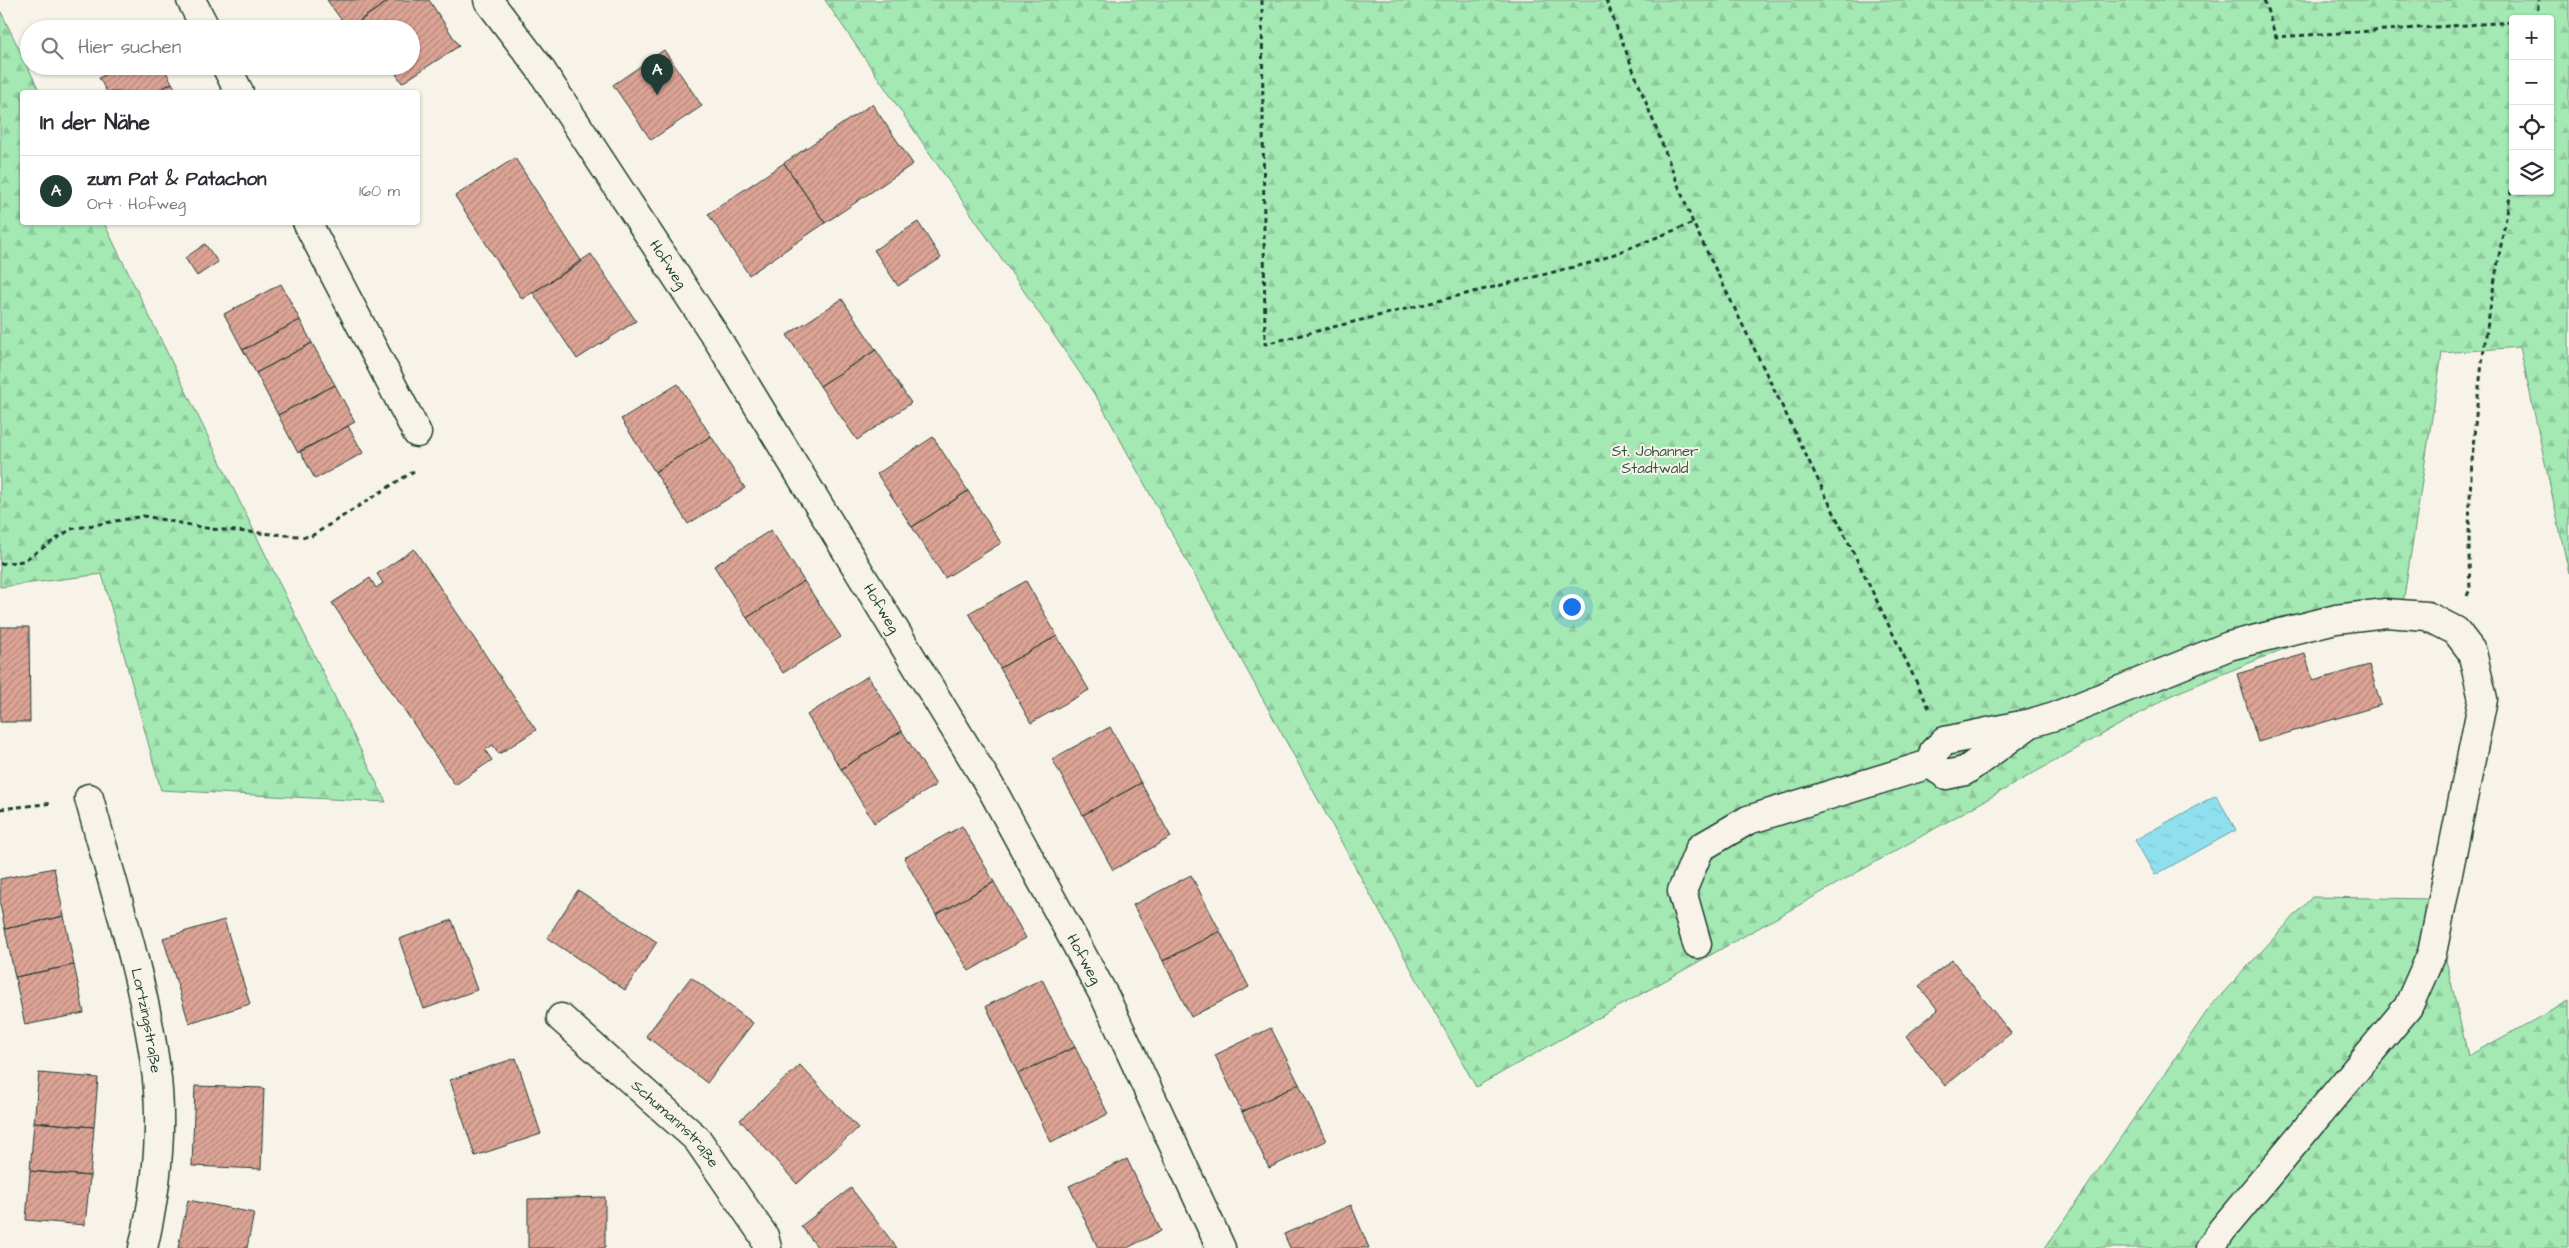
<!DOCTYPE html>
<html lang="de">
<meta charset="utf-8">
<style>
:root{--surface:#fff;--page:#f2f2f3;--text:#2b2b33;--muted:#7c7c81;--line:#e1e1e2;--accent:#1f3d34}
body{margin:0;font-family:"Architects Daughter",sans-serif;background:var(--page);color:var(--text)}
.controls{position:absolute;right:15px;top:15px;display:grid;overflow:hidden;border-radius:5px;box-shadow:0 1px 4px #0004}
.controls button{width:45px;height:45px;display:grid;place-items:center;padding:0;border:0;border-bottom:1px solid var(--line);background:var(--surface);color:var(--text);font:25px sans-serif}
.you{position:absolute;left:1571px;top:606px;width:18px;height:18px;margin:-12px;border:4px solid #fff;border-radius:50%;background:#1a73e8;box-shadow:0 0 0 8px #1a73e833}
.badge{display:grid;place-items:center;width:32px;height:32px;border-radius:50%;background:var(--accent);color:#fff;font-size:16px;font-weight:700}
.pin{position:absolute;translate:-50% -41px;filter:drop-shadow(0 1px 2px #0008)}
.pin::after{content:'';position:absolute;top:26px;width:18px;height:15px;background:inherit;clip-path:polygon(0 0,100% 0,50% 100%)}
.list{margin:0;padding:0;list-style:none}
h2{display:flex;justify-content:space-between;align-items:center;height:65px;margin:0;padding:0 20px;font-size:21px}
h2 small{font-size:16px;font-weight:400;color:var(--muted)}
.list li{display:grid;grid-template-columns:32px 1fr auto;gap:15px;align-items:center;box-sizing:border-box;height:70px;padding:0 20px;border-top:1px solid var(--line)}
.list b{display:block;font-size:19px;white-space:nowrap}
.list p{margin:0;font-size:16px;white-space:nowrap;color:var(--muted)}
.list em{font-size:16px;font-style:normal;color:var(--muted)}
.icon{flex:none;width:28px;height:28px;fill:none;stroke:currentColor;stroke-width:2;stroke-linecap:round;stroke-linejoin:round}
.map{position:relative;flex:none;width:2569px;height:1248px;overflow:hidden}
.search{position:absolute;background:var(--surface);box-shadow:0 1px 4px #0004;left:20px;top:20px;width:400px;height:55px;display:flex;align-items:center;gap:12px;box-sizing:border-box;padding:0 18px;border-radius:28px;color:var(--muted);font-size:19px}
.panel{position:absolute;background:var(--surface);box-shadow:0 1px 4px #0004;left:20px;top:90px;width:400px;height:135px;border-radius:5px}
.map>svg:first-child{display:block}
</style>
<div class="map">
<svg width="2569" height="1248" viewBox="0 0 2569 1248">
<defs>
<pattern id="forest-firs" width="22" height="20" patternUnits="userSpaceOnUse" patternTransform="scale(1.25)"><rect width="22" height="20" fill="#a4e9b4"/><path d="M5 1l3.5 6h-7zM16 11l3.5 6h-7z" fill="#8dc99b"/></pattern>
<pattern id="water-ripples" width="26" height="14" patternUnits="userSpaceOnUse" patternTransform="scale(1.25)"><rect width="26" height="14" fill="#90dfee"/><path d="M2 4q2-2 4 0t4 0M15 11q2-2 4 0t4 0" fill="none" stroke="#7cc0cd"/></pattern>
<pattern id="building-hatch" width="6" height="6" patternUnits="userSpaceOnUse" patternTransform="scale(1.25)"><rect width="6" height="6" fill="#dda496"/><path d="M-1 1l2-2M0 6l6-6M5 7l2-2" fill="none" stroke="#b3877b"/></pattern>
</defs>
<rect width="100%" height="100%" fill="#f7f3e8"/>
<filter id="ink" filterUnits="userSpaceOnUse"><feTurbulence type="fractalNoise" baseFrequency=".02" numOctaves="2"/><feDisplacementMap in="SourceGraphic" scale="10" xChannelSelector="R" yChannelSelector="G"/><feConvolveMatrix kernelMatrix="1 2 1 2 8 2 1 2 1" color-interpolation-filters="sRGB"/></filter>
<g filter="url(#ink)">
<!-- forest -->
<path fill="url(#forest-firs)" stroke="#629374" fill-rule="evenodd" d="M825,0H2569V573L2520,347L2442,353L2402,610L2327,631L2174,694L1476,1087L1099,401ZM2513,19H2550V191H2513Z
M0,10L40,92H22V222L104,223L386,802L161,790L102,574L0,587Z
M2312,897L2432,899L2468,1056L2569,1001V1248H2045L2210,1007Z"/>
<!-- water -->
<path fill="url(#water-ripples)" stroke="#639ea4" d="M2216,795L2236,830L2155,875L2135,840Z"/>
<!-- building -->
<path fill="url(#building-hatch)" stroke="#1f3d34" d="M327,0H390L348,29Z
M390,0H429L459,46L402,83L391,66H411V29H366L360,20Z
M664,50L702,106L651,140L613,85Z
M120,66H163L172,83L155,92H107L99,78Z
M172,83L177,92H155Z
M872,104L913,164L825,223L784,163Z
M515,158L582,262L522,299L455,196Z
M784,163L825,223L749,275L708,214Z
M918,222L941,258L898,286L874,250Z
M205,244L218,262L197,276L185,258Z
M591,254L636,321L577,359L533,293Z
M281,284L300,320L243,350L224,314Z
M842,299L876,350L820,386L787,335Z
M300,320L312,343L256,373L243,350Z
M312,343L335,385L278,415L256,373Z
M876,350L911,403L857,440L820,386Z
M678,384L711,436L655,472L621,419Z
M335,385L355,422L298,453L278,415Z
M348,426L363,453L315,479L300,451Z
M711,436L745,488L688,524L655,472Z
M933,437L968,491L912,527L877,474Z
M968,491L1001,543L945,578L912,527Z
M771,530L804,581L747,618L714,566Z
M414,549L536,730L499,754L493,745L485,750L492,760L455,785L332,603L370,578L376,588L383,583L377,574Z
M804,581L841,637L783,673L747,618Z
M1026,581L1057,636L1000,668L969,613Z
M0,627H29L30,722H0Z
M1057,636L1089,690L1031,723L1000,668Z
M2305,654L2313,681L2369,665L2381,705L2258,742L2237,674Z
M868,676L902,731L841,769L807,715Z
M1110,727L1141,783L1083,815L1052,759Z
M902,731L936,785L874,823L841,769Z
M1141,783L1171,837L1113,870L1083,815Z
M962,826L994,882L936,915L904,858Z
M54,868L64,916L5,929L0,904V879Z
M1191,875L1220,931L1163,961L1133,905Z
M994,882L1026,938L969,971L936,915Z
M578,890L657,942L625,990L547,938Z
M64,916L74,965L15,977L5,929Z
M224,920L250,1004L189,1023L163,938Z
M452,920L477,990L424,1009L399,939Z
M1220,931L1249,987L1191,1017L1163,961Z
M1952,960L2011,1033L1945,1086L1906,1036L1938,1010L1919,986Z
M74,965L84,1013L25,1025L15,977Z
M691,977L753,1023L707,1083L646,1036Z
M1042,979L1075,1047L1018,1074L986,1006Z
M1271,1028L1299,1084L1242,1112L1215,1055Z
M1075,1047L1108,1114L1051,1142L1018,1074Z
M516,1058L541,1134L475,1156L450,1080Z
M800,1065L858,1128L797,1184L740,1120Z
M39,1073L98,1078L94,1127L34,1122Z
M1299,1084L1326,1141L1269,1168L1242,1112Z
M195,1086L264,1088L261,1169L192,1166Z
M34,1122L94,1127L90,1176L30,1171Z
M1127,1159L1161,1231L1127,1248H1098L1069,1186Z
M30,1171L90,1176L85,1225L26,1220Z
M851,1188L897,1248H818L801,1226Z
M605,1197V1248H528V1199Z
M188,1200L254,1213L247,1248H178Z
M1351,1205L1369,1248H1290L1284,1234Z"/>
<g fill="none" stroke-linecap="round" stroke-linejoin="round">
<!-- minor casing -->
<g stroke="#1f3d34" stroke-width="31">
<g id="minor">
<path d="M191,0L206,29"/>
<path id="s1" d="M488,0L539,67L718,340L994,793L1106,999L1221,1248"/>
<path d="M226,66L239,92"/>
<path d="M307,222L417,433"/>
<path d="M2031,723L1965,771L1946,775L1930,764L1934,751L1945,741L2031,723L2061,714L2229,646L2336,619L2386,613L2427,616L2456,631L2472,652L2483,699L2432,953L2408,1007L2222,1230L2210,1248"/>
<path id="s2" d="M89,798C113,886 142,973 155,1063C164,1124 157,1189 143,1248"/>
<path d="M1697,944L1682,891L1700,848L1748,820L1930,764"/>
<path id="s3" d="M561,1018L697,1139L764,1236L767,1248"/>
</g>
</g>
<!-- path -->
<path stroke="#1f3d34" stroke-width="3" stroke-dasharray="5 4" stroke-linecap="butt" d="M1262,0L1265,344L1594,262L1693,223
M1606,0L1693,223L1929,708
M2264,0L2276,37L2513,22
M2536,19L2539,0
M0,564L23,561L71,529L144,516L211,529L310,537L414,471
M2467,596L2470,589C2464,452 2487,315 2513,181
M0,809L53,803"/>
<!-- minor -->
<use href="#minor" stroke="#f7f3e8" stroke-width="28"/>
</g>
</g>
<g text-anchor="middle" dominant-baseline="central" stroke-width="4" stroke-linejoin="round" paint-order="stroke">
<!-- street labels -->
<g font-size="15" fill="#1f3d34" stroke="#f7f3e8">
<text stroke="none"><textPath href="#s1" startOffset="320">Hofweg</textPath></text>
<text stroke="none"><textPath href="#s1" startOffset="725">Hofweg</textPath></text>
<text stroke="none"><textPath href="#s1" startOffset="1130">Hofweg</textPath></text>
<text stroke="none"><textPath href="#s2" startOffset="230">Lortzingstraße</textPath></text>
<text stroke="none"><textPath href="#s3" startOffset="156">Schumannstraße</textPath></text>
</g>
<!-- park labels -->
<g font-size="15" fill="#335747" stroke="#f7f3e8">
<text x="1655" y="451">St. Johanner<tspan x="1655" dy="17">Stadtwald</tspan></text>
</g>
</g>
</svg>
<div class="controls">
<button>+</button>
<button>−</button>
<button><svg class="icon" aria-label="locate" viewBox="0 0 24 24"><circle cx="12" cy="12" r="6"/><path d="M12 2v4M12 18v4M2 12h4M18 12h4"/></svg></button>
<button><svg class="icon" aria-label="layers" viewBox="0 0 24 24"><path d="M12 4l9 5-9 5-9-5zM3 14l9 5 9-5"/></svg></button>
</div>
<div class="you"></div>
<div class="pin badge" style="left:657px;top:95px">A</div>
<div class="search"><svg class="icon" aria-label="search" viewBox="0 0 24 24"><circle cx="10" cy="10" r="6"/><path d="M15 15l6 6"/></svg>Hier suchen</div>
<section class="panel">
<h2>In der Nähe<small></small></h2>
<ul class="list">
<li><span class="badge">A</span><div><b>zum Pat &amp; Patachon</b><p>Ort · Hofweg</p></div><em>160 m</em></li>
</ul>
</section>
</div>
